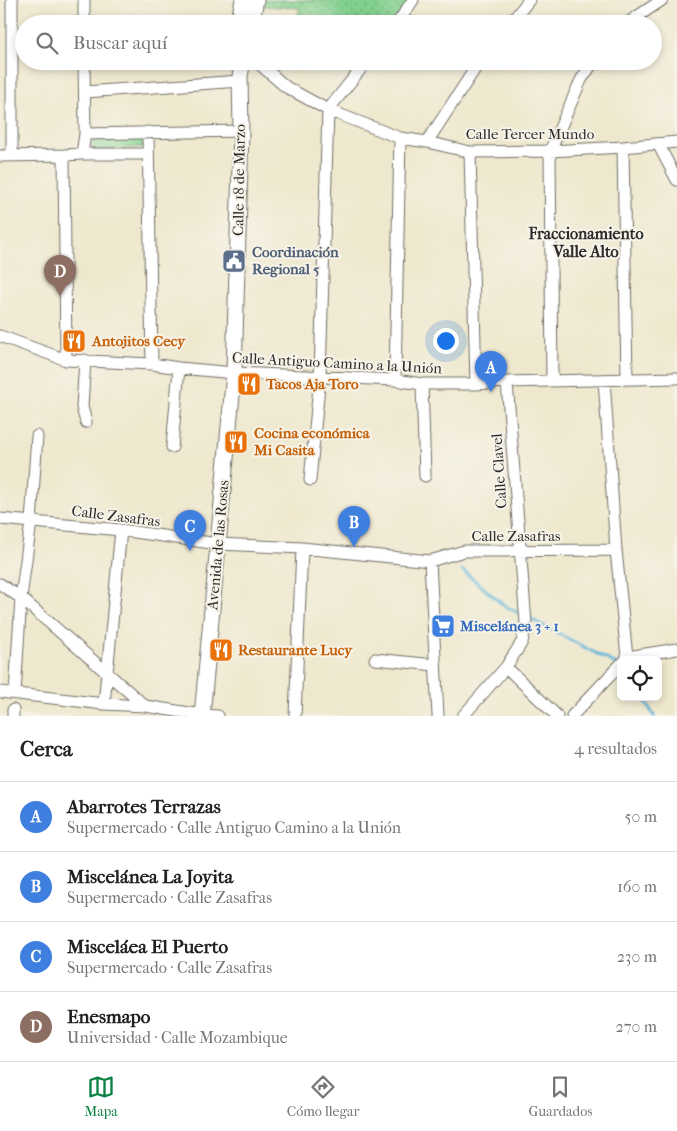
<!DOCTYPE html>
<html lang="es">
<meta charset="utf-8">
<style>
:root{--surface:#fff;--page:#f6f6f6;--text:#222;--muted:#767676;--line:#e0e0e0;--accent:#0b8043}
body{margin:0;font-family:"IM FELL French Canon",serif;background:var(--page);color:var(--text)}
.controls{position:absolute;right:15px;bottom:15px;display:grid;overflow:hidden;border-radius:8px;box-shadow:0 2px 8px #0003}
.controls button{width:45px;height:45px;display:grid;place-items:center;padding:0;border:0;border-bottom:1px solid var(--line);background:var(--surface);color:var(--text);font:25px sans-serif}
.you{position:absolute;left:445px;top:340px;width:18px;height:18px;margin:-12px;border:4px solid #fff;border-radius:50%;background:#1a73e8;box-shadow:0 0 0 8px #1a73e833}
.badge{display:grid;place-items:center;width:32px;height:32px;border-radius:50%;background:var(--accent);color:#fff;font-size:16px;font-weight:700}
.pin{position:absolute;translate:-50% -41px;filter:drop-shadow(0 1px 2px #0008)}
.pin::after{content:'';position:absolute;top:26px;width:18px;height:15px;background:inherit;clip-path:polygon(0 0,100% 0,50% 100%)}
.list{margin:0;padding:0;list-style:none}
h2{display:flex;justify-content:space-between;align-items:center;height:65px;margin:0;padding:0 20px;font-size:21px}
h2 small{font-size:16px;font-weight:400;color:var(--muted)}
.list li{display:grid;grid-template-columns:32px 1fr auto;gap:15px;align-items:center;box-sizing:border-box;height:70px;padding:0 20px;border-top:1px solid var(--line)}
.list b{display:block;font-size:19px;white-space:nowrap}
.list p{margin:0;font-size:16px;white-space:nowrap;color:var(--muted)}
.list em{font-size:16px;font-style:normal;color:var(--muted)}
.icon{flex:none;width:28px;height:28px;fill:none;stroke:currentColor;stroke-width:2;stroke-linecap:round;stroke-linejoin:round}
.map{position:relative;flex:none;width:677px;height:716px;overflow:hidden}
.search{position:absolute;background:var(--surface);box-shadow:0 2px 8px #0003;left:15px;right:15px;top:15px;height:55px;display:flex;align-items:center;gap:12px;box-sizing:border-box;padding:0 18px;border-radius:28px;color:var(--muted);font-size:19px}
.sheet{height:345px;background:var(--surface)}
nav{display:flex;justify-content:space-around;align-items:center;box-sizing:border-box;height:70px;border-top:1px solid var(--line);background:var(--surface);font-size:14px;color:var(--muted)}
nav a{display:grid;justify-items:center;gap:2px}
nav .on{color:var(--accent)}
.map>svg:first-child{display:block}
</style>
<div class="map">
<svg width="677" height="716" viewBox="0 0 677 716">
<defs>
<pattern id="grass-dots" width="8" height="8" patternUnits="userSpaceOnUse" patternTransform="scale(1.25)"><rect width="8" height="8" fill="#82d08e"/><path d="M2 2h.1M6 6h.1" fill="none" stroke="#6ba974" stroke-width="1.8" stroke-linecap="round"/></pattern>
<pattern id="park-crowns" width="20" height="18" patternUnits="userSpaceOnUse" patternTransform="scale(1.25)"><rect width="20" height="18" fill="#82d08e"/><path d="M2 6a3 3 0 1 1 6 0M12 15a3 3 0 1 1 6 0" fill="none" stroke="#6ba974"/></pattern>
</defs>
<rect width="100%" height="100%" fill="#f7f3e8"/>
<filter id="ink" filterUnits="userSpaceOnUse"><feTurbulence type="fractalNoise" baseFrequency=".02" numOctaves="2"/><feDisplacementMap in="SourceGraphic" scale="10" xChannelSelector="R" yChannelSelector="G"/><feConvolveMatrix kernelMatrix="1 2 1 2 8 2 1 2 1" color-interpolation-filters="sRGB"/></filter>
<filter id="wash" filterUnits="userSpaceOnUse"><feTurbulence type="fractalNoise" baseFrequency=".0096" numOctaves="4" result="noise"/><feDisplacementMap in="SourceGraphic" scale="20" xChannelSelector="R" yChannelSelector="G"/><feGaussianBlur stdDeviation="1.12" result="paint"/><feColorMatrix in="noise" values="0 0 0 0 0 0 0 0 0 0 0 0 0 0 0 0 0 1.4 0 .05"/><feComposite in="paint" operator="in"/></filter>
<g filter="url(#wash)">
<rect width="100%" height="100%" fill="#eee8ce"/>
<!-- grass -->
<path fill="url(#grass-dots)" stroke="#567e5c" d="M263,0H413L395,24H338L330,18L326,24H294L300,8L261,6Z"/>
<!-- park -->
<path fill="url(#park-crowns)" stroke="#567e5c" d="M140,136L143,139V147L94,151L92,145L95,139Z"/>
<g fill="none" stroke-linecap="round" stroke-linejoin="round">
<!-- stream -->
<path stroke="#5db6db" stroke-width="3" d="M462,570L505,606L523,615
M529,618L616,664
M643,697L654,716"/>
</g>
</g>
<g filter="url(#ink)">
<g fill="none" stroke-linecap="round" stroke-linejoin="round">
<!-- minor casing -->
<g stroke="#6f6d64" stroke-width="13">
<path id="minor" d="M84,0V24
M397,24L413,0
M510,24L529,0
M626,24L662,0
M256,61L286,87L328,110L400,138L427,142L470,152L550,151L623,147L677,142
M85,92L240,81
M148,132L152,364
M85,134L241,131
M427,142L480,61
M658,144L677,180
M623,147L627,379
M470,152L476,384
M82,154L85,134L84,61
M12,155V0
M64,155L66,360
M0,156L64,155L82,154H148
M0,336L66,360L152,364L179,368L234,373L395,380L422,384H476L507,382L677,378
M85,360L82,407L86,422
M395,380L400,138
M604,380L616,550L627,657
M552,381L550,151L581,80L594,61
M422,384L425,476
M172,447L179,368
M310,480L320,376L328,110L367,61
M0,519L121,530L218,544L302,548L430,561L464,551L616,550
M430,561L438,716
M0,584L21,598L145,706
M627,657L677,649
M375,659L435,665
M506,667L557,716
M0,692L104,704L145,706L202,715L218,716
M15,693L21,598L31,522L37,436
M104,704L121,530
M13,710V716
M295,716L302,548
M463,716L506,667L522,642L526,623L507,382
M572,716L621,664"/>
</g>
<!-- tertiary casing -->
<g stroke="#6f6d64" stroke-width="17">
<path id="tertiary" d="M238,24L243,0
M251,24L256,0
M202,716L234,373L241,131L240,76L243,61"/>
</g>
<!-- minor -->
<use href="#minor" stroke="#fff" stroke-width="11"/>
<!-- tertiary -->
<use href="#tertiary" stroke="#fff" stroke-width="15"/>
</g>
</g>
<!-- icons -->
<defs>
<g id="civic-square" transform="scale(1.25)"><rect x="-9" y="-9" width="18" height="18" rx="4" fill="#5c6f8a" stroke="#f7f3e8"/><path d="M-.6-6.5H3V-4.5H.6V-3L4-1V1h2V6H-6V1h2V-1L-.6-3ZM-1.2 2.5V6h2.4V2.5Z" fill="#fff"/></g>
<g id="restaurant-square" transform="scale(1.25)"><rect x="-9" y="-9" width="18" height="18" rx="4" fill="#e8710a" stroke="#f7f3e8"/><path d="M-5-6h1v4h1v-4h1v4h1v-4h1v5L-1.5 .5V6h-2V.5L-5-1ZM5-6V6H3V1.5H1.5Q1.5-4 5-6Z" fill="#fff"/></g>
<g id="supermarket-square" transform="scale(1.25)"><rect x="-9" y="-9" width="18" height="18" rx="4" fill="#3f7fe0" stroke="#f7f3e8"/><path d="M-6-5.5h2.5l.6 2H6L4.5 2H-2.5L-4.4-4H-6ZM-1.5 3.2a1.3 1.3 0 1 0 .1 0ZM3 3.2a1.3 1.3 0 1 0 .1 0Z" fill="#fff"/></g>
</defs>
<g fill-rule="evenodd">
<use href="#civic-square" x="234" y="261"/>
<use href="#restaurant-square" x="74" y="341"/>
<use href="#restaurant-square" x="249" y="384"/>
<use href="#restaurant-square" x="236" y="442"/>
<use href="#supermarket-square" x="443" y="626"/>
<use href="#restaurant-square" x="221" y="650"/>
</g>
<g text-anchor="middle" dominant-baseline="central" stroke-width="4" stroke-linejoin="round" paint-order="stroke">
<!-- street labels -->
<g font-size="15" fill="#2b2b2b" stroke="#f7f3e8">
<text x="530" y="134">Calle Tercer Mundo</text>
<text transform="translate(239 180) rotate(-89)">Calle 18 de Marzo</text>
<text transform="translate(337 363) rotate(3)">Calle Antiguo Camino a la Unión</text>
<text transform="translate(499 471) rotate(-94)">Calle Clavel</text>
<text transform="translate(116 516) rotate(7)">Calle Zasafras</text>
<text x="516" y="536">Calle Zasafras</text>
<text transform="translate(218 545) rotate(-85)">Avenida de las Rosas</text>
</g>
<!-- service labels -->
<g font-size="15" font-weight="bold" fill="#4e5e75" stroke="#f7f3e8" text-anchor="start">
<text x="252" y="252">Coordinación<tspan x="252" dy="17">Regional 5</tspan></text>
</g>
<!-- food labels -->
<g font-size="15" font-weight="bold" fill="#c56008" stroke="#f7f3e8" text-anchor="start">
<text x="92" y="341">Antojitos Cecy</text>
<text x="266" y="384">Tacos Aja Toro</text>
<text x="254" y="433">Cocina económica<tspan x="254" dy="17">Mi Casita</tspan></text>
<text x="238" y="650">Restaurante Lucy</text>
</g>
<!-- shop labels -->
<g font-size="15" font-weight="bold" fill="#366cbe" stroke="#f7f3e8" text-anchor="start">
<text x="460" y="626">Miscelánea 3 + 1</text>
</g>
<!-- neighbourhood labels -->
<g font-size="16" font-weight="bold" fill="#2b2b2b" stroke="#f7f3e8">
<text x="586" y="233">Fraccionamiento<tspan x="586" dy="18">Valle Alto</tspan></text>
</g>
</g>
</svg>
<div class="controls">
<button><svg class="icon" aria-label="locate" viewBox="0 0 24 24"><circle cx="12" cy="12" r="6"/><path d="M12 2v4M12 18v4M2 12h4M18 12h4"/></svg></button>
</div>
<div class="you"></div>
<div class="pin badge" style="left:491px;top:392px;background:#3f7fe0">A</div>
<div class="pin badge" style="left:354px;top:547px;background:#3f7fe0">B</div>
<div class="pin badge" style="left:190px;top:551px;background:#3f7fe0">C</div>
<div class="pin badge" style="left:60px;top:296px;background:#8d6e63">D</div>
<div class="search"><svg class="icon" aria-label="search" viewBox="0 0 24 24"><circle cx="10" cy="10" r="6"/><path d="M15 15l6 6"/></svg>Buscar aquí</div>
</div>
<section class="sheet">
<h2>Cerca<small>4 resultados</small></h2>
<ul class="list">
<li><span class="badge" style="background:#3f7fe0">A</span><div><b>Abarrotes Terrazas</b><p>Supermercado · Calle Antiguo Camino a la Unión</p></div><em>50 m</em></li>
<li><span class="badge" style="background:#3f7fe0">B</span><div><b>Miscelánea La Joyita</b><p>Supermercado · Calle Zasafras</p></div><em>160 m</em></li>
<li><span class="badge" style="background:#3f7fe0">C</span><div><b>Misceláea El Puerto</b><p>Supermercado · Calle Zasafras</p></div><em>230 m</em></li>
<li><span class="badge" style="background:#8d6e63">D</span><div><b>Enesmapo</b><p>Universidad · Calle Mozambique</p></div><em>270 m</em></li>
</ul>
</section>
<nav>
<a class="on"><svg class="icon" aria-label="map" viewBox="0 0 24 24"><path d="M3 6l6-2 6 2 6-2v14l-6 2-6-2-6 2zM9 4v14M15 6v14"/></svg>Mapa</a>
<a><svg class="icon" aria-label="directions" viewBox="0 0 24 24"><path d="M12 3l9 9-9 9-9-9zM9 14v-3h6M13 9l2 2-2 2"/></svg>Cómo llegar</a>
<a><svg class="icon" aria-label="saved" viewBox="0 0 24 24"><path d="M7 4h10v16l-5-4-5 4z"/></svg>Guardados</a>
</nav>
